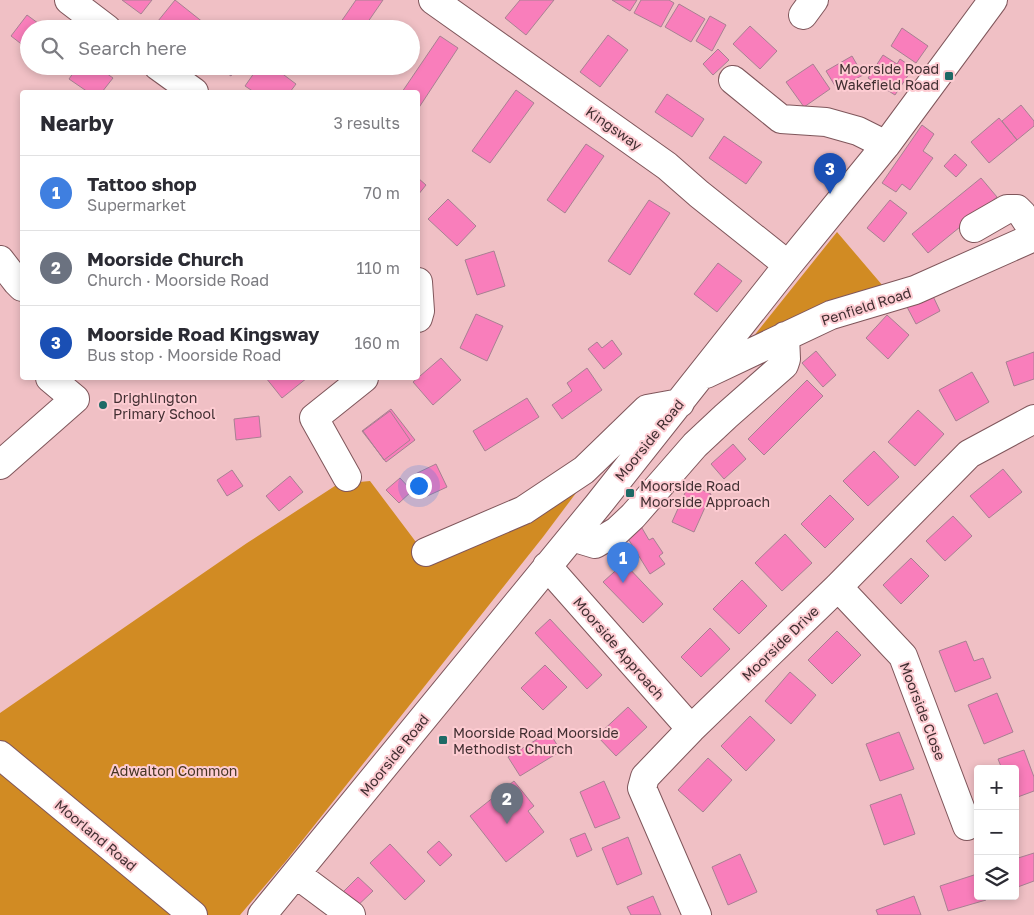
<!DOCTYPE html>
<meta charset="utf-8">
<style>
:root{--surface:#fff;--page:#f7f7f7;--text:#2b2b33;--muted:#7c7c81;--line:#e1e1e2;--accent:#1e6a66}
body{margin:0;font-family:"Golos Text",sans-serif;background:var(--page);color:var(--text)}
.controls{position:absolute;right:15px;bottom:15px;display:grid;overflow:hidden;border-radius:5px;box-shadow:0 2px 8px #0003}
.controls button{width:45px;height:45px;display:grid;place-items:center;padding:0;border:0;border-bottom:1px solid var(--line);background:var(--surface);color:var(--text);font:25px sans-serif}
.you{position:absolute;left:418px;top:485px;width:18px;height:18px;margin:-12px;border:4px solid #fff;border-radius:50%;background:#1a73e8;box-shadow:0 0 0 8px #1a73e833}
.badge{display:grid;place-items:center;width:32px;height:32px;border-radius:50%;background:var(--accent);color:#fff;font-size:16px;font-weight:700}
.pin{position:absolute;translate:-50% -41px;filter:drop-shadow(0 1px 2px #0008)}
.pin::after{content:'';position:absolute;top:26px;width:18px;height:15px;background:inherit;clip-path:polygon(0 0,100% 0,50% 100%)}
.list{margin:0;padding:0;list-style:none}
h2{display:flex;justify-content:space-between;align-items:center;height:65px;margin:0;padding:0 20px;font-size:21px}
h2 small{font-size:16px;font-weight:400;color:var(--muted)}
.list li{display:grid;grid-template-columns:32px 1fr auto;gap:15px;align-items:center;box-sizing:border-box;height:75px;padding:0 20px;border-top:1px solid var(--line)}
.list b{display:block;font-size:19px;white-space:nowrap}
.list p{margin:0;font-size:16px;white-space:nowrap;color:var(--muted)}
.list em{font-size:16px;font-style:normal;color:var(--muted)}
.icon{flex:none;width:28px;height:28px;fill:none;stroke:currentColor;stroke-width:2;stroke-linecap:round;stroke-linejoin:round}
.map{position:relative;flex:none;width:1034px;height:915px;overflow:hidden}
.search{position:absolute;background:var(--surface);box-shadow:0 2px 8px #0003;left:20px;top:20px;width:400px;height:55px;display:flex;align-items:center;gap:12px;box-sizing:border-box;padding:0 18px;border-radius:28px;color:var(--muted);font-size:19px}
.panel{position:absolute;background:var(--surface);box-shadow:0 2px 8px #0003;left:20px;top:90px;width:400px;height:290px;border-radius:5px}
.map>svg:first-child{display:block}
</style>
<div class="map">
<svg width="1034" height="915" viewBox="0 0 1034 915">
<rect width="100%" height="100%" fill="#f0c0c5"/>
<!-- green -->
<path fill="#d18b23" d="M837,232L883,286L745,347Z
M370,481L428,558L579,489L543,537L286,861L240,915H0V713L247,543L338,484Z"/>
<!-- building -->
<path fill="#f97ebb" stroke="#a88092" d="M122,0H152L141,14Z
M175,0L204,23L199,29H167L158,21Z
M356,0H383L363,29H336Z
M520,0H554L526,35L505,18Z
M612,0H637L630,11Z
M641,0H669L674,3L661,27L634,13Z
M679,4L705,19L691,42L665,27Z
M27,15L46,29H29V50L11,36Z
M710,16L726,25L712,51L696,41Z
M750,26L777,51L760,69L733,44Z
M902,28L928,46L916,63L891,46Z
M608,35L628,50L600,87L580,72Z
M440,36L458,48L418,109V92H402Z
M718,49L729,60L713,75L703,64Z
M883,55L897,64L900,59L913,68L895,95L868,78Z
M852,56L863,75L837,89L826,71Z
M813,64L830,89L804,107L786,82Z
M78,66H96L113,78L102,92H88L69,79Z
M217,66H237L231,76Z
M259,66H272L296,84L290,92H254L245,86Z
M516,90L534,103L490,163L472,151Z
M667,94L704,119L692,137L655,112Z
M1021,105L1034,121V126L1017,140L1002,121Z
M999,118L1017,140L989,163L971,142Z
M922,125L934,134L923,151L933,158L910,190L902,184L896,192L882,183Z
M724,136L762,162L746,184L709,158Z
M586,144L604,156L565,213L547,200Z
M955,154L967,165L956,177L944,166Z
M418,178L426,185L418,195Z
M981,178L997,197L928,253L912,234Z
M448,199L476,226L457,246L428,219Z
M649,200L670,213L630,275L608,261Z
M890,200L907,213L884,242L867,228Z
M494,251L505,286L477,295L465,260Z
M718,263L742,281L717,312L694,294Z
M932,294L940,311L916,324L907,307Z
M476,314L503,326L487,361L460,348Z
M887,315L909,335L888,359L866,338Z
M612,340L622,354L604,369L588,349L597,342L602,348Z
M816,351L836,375L823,387L802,363Z
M1034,352V379L1014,386L1006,362Z
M441,358L461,380L433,405L413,382Z
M587,368L602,390L562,419L552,405L572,391L567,383Z
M972,372L989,402L956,421L939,390Z
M266,378H307L282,398Z
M807,380L823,396L764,455L748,439Z
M527,398L539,417L485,451L473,431Z
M391,409L415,440L386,462L362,431Z
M918,410L944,434L915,466L888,442Z
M390,411L410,440L384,460L363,431Z
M259,416L261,437L236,440L234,419Z
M733,444L746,459L724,479L711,464Z
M874,451L899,477L868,506L843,481Z
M436,464L447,487L423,498L413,475Z
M1003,469L1022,492L989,518L970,496Z
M232,470L243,486L227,496L217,480Z
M290,476L303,492L279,511L266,496Z
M400,478L412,491L399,503L386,490Z
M689,484L711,494L694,532L672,522Z
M830,495L854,519L825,548L801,524Z
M953,516L972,536L945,561L926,541Z
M639,523L649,540L653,538L663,553L659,556L665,564L650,574L627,537Z
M785,534L812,563L782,591L755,563Z
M911,558L929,576L901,604L883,585Z
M624,563L663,604L643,623L603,582Z
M742,580L767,606L739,634L713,609Z
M550,619L602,675L587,689L535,633Z
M710,628L730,649L701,677L681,657Z
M837,631L861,655L832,684L808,660Z
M966,641L974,661L983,658L991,678L955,692L939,651Z
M545,665L567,687L543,710L521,688Z
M790,672L816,695L791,724L765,701Z
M997,693L1013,732L984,744L968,705Z
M628,707L647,727L616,756L597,736Z
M750,716L775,740L746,771L721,746Z
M549,732L561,751L520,776L508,757Z
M899,732L914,769L880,781L866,744Z
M1024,750L1034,777V791L1015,798V769H1002L998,759Z
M708,758L732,780L703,812L678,790Z
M514,781L534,806L528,811L544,832L506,862L470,816Z
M604,781L620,818L595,828L580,792Z
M901,794L915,834L884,845L870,805Z
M585,833L592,850L577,857L570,839Z
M628,837L642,874L617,885L602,848Z
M439,841L452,855L440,866L427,852Z
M390,844L425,881L405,900L370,863Z
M1034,853V881L1015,888V859Z
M740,854L757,892L728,905L712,867Z
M977,874L978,896H985L986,900L948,911L940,886Z
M358,877L373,891L353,910L339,896Z
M653,896L661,915H631L627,907Z
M914,896L921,915H878L876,910Z"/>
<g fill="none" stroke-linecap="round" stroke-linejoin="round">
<!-- minor casing -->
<g stroke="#7f565b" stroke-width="30">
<path id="minor" d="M69,0L107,29
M433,0L667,166L699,194L788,265
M803,15L814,0
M158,66L194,92
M733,80L781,119L826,122L858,131L886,145
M974,228L1007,209H1017L1022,214L1034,232
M0,260L17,282L22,287
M418,282L420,311L418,318
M706,374L831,315L915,290L1034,237
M0,465L75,399L50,378
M347,477L314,418L364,378
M572,537L595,544L617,531L633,516L695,445L726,416L784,365L786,359L785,336
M426,552L524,510L584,470L647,409L680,403
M547,566L691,729
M838,587L903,656L967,826
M0,755L193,915
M296,874L351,915
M262,915L598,505L788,265L886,145L993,0
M697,915L642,788L645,777L691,729L838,587L969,454L1034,419"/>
</g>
<!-- minor -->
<use href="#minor" stroke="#fff" stroke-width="28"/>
</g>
<!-- markers -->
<g fill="#1e6a66" stroke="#fdccd2" stroke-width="2">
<rect x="944" y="71" width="10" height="10" rx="2.5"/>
<circle cx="103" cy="405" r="5"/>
<rect x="625" y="488" width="10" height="10" rx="2.5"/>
<rect x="438" y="735" width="10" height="10" rx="2.5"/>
</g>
<g text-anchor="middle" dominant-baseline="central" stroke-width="4" stroke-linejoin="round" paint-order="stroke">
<!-- poi labels -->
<g font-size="14" fill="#422f32" stroke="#fdccd2" text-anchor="start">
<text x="939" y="68" text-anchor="end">Moorside Road<tspan x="939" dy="16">Wakefield Road</tspan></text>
<text x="113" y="397">Drighlington<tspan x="113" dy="16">Primary School</tspan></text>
<text x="640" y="485">Moorside Road<tspan x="640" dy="16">Moorside Approach</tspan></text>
<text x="453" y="732">Moorside Road Moorside<tspan x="453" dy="16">Methodist Church</tspan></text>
</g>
<!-- street labels -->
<g font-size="14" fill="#422f32" stroke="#fdccd2">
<text transform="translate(614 128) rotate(35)">Kingsway</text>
<text transform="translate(866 306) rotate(-18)">Penfield Road</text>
<text transform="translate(649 440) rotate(-51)">Moorside Road</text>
<text transform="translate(780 643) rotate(-44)">Moorside Drive</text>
<text transform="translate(619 648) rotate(49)">Moorside Approach</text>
<text transform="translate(923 711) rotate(69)">Moorside Close</text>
<text transform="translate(394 755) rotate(-51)">Moorside Road</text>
<text transform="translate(96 835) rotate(40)">Moorland Road</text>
</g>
<!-- park labels -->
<g font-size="14" fill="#453522" stroke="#fdccd2">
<text x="174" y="770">Adwalton Common</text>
</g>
</g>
</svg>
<div class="controls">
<button>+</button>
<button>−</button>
<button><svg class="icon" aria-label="layers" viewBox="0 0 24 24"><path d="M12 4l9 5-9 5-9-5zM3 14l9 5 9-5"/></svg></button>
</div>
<div class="you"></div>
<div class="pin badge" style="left:623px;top:583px;background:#3f7fe0">1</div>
<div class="pin badge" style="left:507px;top:824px;background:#6b7280">2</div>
<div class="pin badge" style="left:830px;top:194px;background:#1a4fb4">3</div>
<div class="search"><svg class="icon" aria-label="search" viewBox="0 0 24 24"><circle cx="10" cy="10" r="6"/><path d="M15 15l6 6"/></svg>Search here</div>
<section class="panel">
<h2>Nearby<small>3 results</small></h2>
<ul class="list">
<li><span class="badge" style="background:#3f7fe0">1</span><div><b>Tattoo shop</b><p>Supermarket</p></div><em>70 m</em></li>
<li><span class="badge" style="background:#6b7280">2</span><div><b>Moorside Church</b><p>Church · Moorside Road</p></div><em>110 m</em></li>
<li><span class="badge" style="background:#1a4fb4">3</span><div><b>Moorside Road Kingsway</b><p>Bus stop · Moorside Road</p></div><em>160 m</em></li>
</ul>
</section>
</div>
